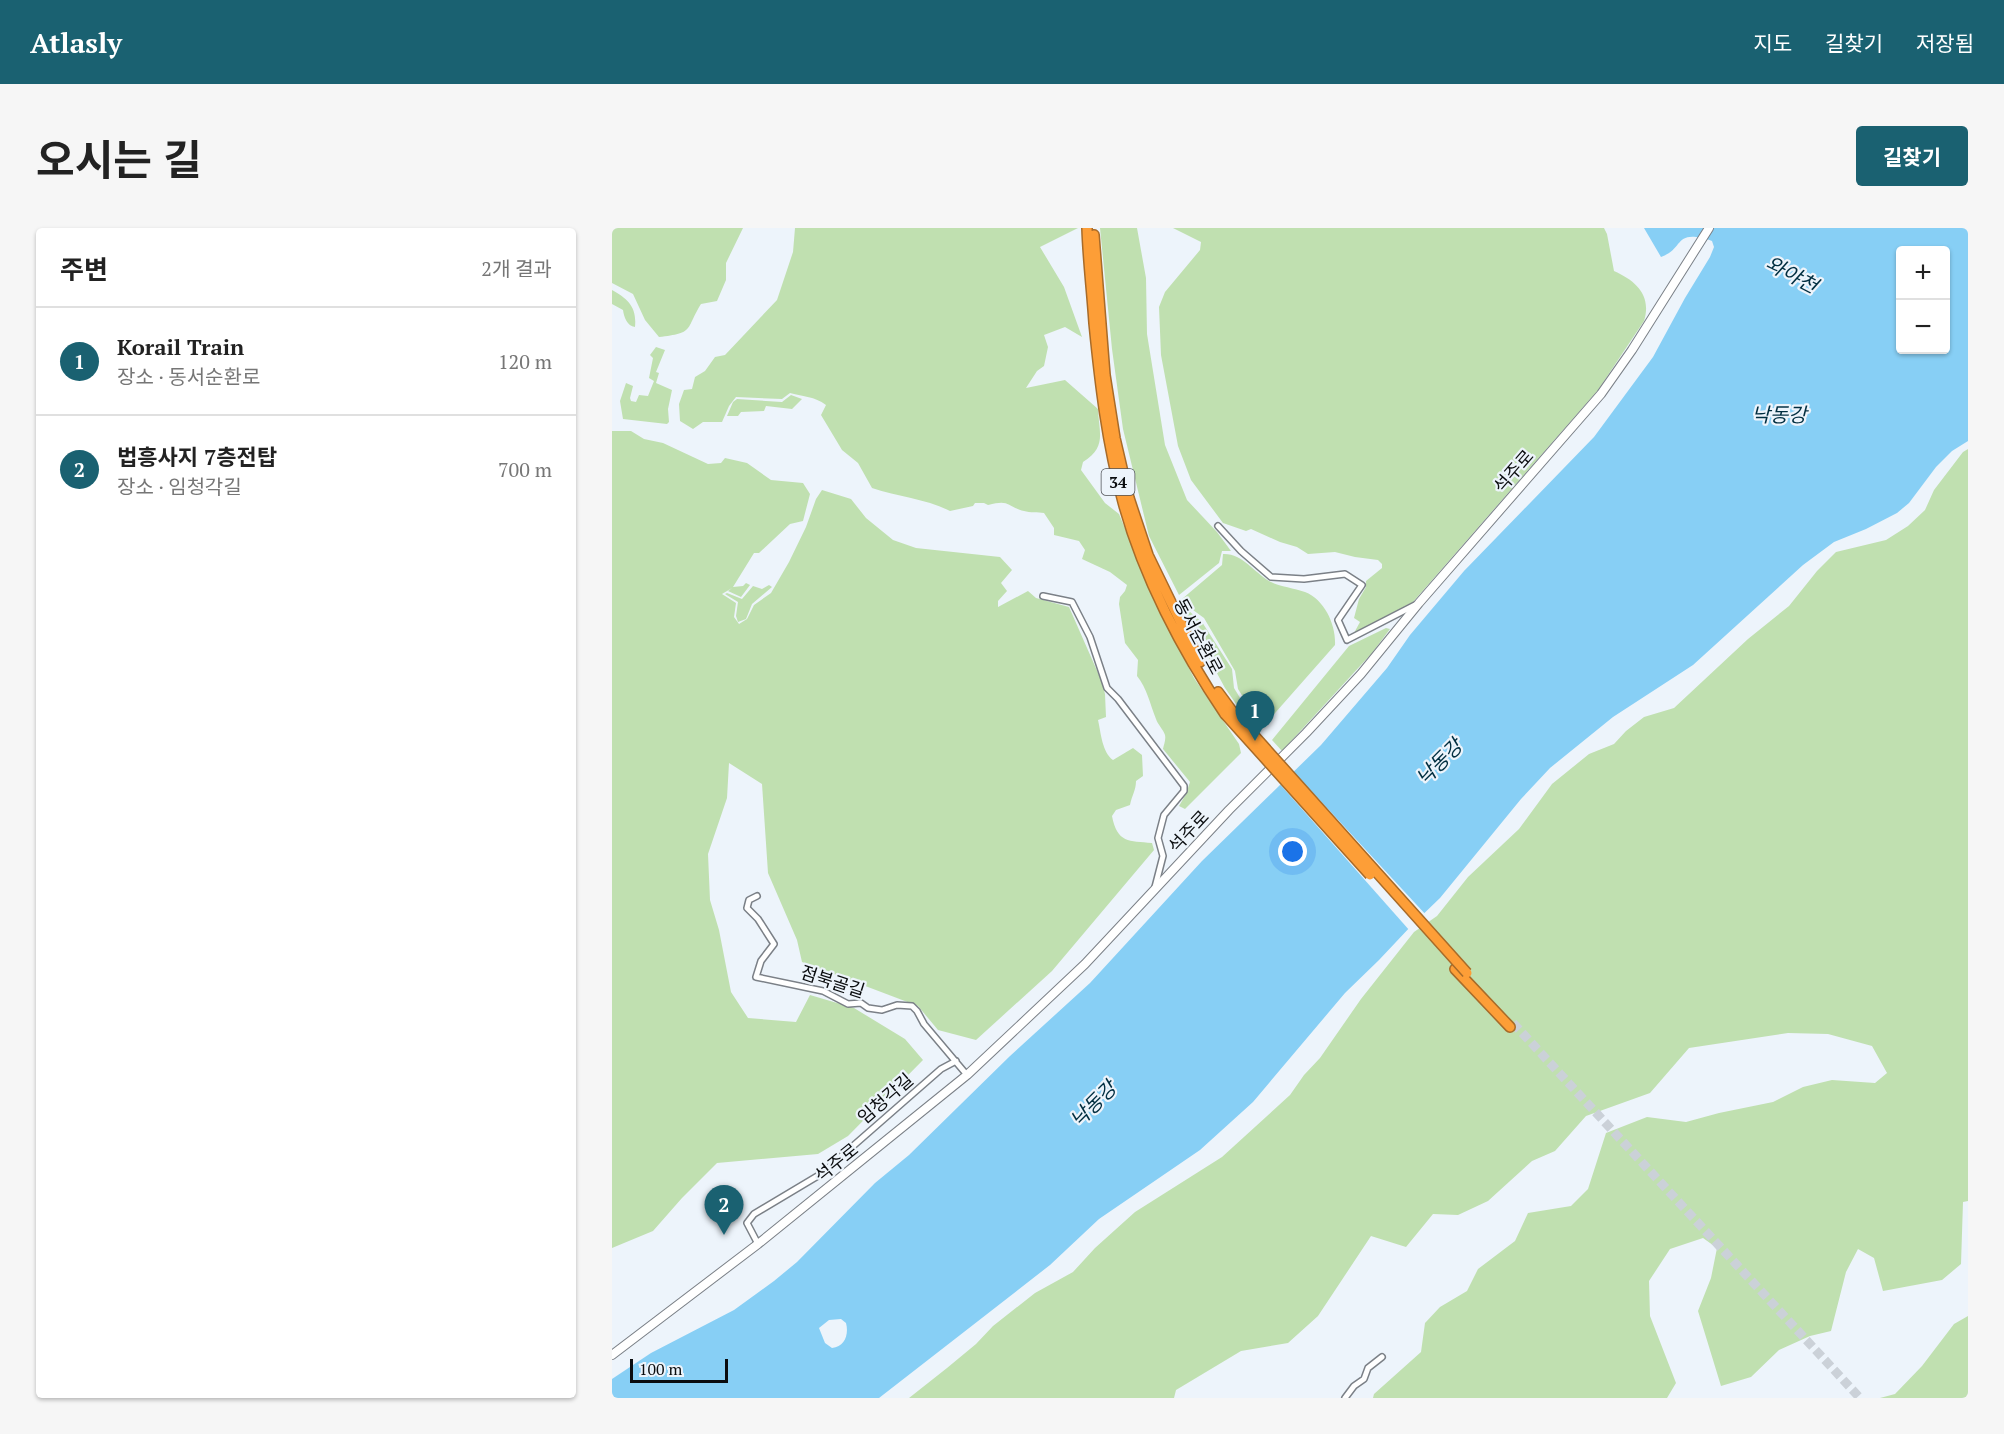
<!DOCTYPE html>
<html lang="ko">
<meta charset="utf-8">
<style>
:root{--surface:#fff;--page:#f6f6f6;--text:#222;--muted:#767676;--line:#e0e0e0;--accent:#1a6171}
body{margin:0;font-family:"PT Serif","Noto Sans KR",serif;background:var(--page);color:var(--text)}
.controls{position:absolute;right:18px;top:18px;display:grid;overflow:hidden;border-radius:6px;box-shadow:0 2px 4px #0004}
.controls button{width:54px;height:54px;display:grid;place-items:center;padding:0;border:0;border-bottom:2px solid var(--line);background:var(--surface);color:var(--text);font:30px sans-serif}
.scale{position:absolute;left:18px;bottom:15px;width:98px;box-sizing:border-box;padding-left:6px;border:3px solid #0b0d0f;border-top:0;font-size:16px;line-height:21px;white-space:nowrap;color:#0b0d0f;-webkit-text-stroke:4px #edf4fb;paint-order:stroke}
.you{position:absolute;left:681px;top:624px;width:21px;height:21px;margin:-15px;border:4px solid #fff;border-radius:50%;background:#1a73e8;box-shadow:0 0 0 9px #1a73e833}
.badge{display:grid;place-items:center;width:39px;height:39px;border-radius:50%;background:var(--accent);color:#fff;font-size:20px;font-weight:700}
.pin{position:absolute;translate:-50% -50px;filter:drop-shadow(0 2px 3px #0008)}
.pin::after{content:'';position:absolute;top:32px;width:21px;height:18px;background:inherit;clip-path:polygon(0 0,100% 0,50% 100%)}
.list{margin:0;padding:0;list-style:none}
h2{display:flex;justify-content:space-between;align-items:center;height:78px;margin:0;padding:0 24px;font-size:26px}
h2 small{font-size:20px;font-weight:400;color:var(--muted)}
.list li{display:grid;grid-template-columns:39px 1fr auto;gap:18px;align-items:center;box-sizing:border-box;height:108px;padding:0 24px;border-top:2px solid var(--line)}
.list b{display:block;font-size:22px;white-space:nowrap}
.list p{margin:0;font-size:20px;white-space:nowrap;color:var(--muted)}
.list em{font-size:20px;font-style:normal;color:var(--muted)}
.map{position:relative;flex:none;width:1356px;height:1170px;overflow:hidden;border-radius:6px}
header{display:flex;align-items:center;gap:36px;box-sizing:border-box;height:84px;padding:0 30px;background:var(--accent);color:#fff}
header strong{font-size:28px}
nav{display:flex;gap:33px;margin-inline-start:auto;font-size:21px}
.intro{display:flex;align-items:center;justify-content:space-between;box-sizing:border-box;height:144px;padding:0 36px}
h1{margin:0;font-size:42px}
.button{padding:15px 27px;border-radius:6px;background:var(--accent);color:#fff;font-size:21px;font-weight:700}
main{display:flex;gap:36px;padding:0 36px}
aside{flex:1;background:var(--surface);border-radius:6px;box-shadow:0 2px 4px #0004}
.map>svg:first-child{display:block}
</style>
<header>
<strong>Atlasly</strong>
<nav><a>지도</a><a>길찾기</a><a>저장됨</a></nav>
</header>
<div class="intro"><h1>오시는 길</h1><a class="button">길찾기</a></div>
<main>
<aside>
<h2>주변<small>2개 결과</small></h2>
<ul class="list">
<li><span class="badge">1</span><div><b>Korail Train</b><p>장소 · 동서순환로</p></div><em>120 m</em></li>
<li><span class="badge">2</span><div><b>법흥사지 7층전탑</b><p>장소 · 임청각길</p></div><em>700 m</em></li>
</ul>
</aside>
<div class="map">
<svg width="1356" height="1170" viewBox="0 0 1356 1170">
<rect width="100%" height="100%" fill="#edf4fb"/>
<!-- green -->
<path fill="#c0e0b0" d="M0,0H131L114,35V52L105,73L89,76C73,102 83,105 47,109L33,92L21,66L0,55Z
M183,0H466L428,19L452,59L470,109L453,99L432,107L436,119L432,138L425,143L414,160L453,152L486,181C487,205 495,219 471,234L469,242L493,275L507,286L546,380L582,450L627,516L629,525L573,581L567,578L574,566L578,554L551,521C552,516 554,512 553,507C551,501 546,497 544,491C538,476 535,460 525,448L526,432L513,415L507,376L508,369L513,363L515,357L498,344L470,331L473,322L467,313L442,307V300L432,285C426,284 418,285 412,283C394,278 398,271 376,277L372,275H363L361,278L338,283C315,271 286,269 260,260L246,235L230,222L209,187L214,177C202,168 192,169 178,165L170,171L124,169L117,178L110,194H91L81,201L68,193L67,176L72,162L80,161L83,149L93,143L103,129L113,127L165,72L181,24Z
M488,0H525L534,50L535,106L553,217L575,272L605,304L619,323H610L607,335L567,367L537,308L511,201L500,121Z
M561,0H992L995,6L1002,43C1024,53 1040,67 1032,93L986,162L801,374L742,405L748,394L742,390L747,371L754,359V353L770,340V336L766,332L743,329L723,324L696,326L685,319L668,314L639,301L634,303L611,295L579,252L566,218L549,127L547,79L553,64L588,22L589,14Z
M0,62C16,71 25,79 23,99C15,98 12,89 11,82L0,76Z
M44,119L53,122L44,144L47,145L44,155L60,162L56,181L57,194L55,196L11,191L8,173L14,155L21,158L18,170L19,173L24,174L27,167L36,168L42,153L37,150L41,130L38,127Z
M179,167L190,171L180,181L154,178L152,183L129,184L126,188H115L121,174L125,171L170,174Z
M0,203H19L32,211L51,215L96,236L109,235L113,230L135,235L159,252L191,255L198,266L191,293L178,296L147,325H142L121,359L131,358L134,355L138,357L129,369L116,363L120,360L110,366L124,375L122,389L127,396L135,391L142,377L159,365L177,334L194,299L204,271L210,262L239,271L254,290L281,312L304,320L388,329L400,342L389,355L395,363L386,373V379L416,363L424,370L457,379L490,454L493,466L494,489L486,492C489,505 490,524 501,532L521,520L530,527L531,548L524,553C524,562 520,567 518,577L504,582L500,588C505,615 517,613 540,615L542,622L440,743L364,812L326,802L306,778L190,734L185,712L156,645L150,556L117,535L115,570L96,626L98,672L107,702L119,764L136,790L184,794L198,767L242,780L293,811L311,832L236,908L206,926L105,935L70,970L41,1003L0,1020Z
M1356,221V973L1351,974L1349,1036L1330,1052L1271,1063L1262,1030L1246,1021L1234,1044L1219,1103L1198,1108L1167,1122L1139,1149L1109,1158L1086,1083L1099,1050L1105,1020L1091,1010L1058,1021L1037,1053L1038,1088L1064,1155L1055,1170H761L762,1166L809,1124L813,1095L828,1079L855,1063L866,1041L903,1013L916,985L959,978L976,961L994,905L1035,889L1074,894L1107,885L1161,874L1191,859L1220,852L1263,855L1275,845L1260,818L1216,806L1176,805L1077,820L1038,865L974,888L943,923L920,933L876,973L846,987L821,986L794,1019L759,1008L706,1088L676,1115L629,1123L564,1162L562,1170H297L335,1140L364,1116L381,1098L423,1065L461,1044L483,1020L523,984L610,929L678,867L692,847L708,830L749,771L802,704L825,688L856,649L907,601L940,556L977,526L1002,516L1014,503L1032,489L1062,480L1136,411L1177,378L1205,343L1224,324L1274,312L1296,298L1313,282L1322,262L1351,224Z
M611,326C630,325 642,344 657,353C668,359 682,360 693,364C713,372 724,397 723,417L656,493L647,498L635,486L636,477L626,461L623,443L592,390L570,374V371L610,337Z
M157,357L160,359L140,376L134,391L126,394L124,388L126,374L113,366L115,365L130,371L141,358L150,361Z
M571,378L590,394L620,441L622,460L633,478L631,486L613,460L575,390Z
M774,400L778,401L760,425L670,523L660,512L737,418Z
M1356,1088V1170H1268L1283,1166L1310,1138L1342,1096Z"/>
<!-- water -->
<path fill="#87cff5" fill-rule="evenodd" d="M1032,0H1356V213L1340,223L1324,239L1297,275L1285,285L1254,301L1222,314L1191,337L1081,437L1001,489L938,540L909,571L828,670L800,697L767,732L733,765L641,874L588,922L487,991L438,1037L267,1170H0V1151L39,1125L122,1082L162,1053L185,1034L263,955L297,927L398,828L478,755L590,633L709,517L775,440L798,407L852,343L982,209L1041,129L1073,70L1098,29L1102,19L1100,13C1061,0 1073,21 1049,29ZM1288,22H1334V122H1288ZM229,1091L234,1095C237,1106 233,1119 220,1120L213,1115L207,1100L217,1092Z"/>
<!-- pier -->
<path fill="#edf4fb" d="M679,541L815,688L798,703L666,554Z"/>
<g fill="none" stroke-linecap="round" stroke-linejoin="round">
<!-- highway-tunnel -->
<path stroke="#cbd1d8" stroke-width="9" stroke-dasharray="9 4.5" stroke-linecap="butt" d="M901,795L1248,1170"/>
<!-- street casing -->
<g stroke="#7b8087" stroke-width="8">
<path id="street" d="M606,298L629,323L659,349L692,351L733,346L750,357L726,392L735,412L803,377
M431,368L460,374L478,409L495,460L506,471L572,558V563L552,587L546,610L551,628L543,659
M145,668L137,672L135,680L146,691L162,716L149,733L144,749L211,763L236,776L249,775L256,780L270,782L285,777L300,778L305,783L312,796L355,847
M146,1016L135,995L142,986L209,946L329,841L344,833
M733,1170L742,1158L752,1151L756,1140L770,1129"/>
</g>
<!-- secondary casing -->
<g stroke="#7b8087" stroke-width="10">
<path id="secondary" d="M0,1127L146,1016L355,847L473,736L617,582L694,505L749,446L807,375L989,166L1020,122L1097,0"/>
</g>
<!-- highway casing -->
<g stroke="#a86b29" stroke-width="12">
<path id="highway" d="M475,0C476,32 480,63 482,95C488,156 495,215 511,274C531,348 570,423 613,486
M482,7L493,147L503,210L517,270L536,327L588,434
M606,464L620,483
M843,741L898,799"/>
</g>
<!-- street -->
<use href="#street" stroke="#fff" stroke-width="5"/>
<!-- secondary -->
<use href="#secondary" stroke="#fff" stroke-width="8"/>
<!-- highway -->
<use href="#highway" stroke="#fd9e37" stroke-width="9"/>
<!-- highway-bridge casing -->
<g stroke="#a86b29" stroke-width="12" stroke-linecap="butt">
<path id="highway-bridge" d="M620,483L855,745
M613,486L758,647"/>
</g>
<!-- highway-bridge -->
<use href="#highway-bridge" stroke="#fd9e37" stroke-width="9"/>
</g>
<g text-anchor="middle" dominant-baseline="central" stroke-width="4.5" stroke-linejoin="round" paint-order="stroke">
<!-- shield labels -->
<rect fill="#edf4fb" stroke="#4f5256" stroke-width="1.5" x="489.5" y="241" width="33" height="26" rx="4.5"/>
<g font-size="16" font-weight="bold" fill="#0b0d0f">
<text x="506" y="254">34</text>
</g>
<!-- street labels -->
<g font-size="18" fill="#0b0d0f" stroke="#edf4fb">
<text transform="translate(901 243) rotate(-49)">석주로</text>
<text transform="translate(587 408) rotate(62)">동서순환로</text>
<text transform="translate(576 603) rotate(-47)">석주로</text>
<text transform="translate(221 753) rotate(18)">점북골길</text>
<text transform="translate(273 870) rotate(-41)">임청각길</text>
<text transform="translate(224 934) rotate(-39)">석주로</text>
</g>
<!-- water labels -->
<g font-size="20" font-style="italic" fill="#002e40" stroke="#edf4fb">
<text transform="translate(1180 46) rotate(28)">와야천</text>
<text x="1167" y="186">낙동강</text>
<text transform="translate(827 534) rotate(-45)">낙동강</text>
<text transform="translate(481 876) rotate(-45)">낙동강</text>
</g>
</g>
</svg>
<div class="controls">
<button>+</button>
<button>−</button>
</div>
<div class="scale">100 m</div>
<div class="you"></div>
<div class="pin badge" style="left:643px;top:513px">1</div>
<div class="pin badge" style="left:112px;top:1007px">2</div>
</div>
</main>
